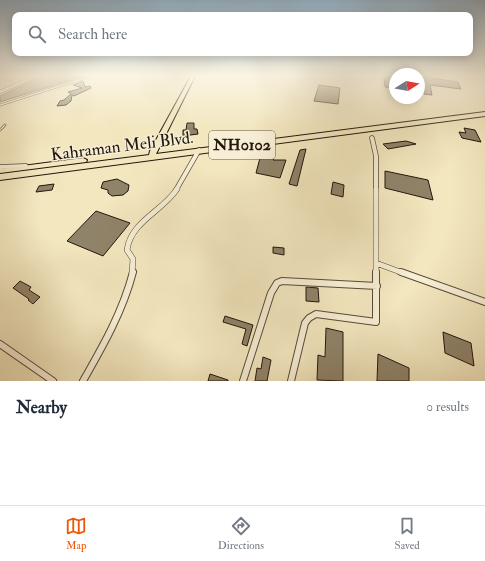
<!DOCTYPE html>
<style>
:root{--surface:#fff;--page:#f6f6f7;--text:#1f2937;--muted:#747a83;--line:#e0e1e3;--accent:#ea580c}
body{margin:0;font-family:"IM FELL Double Pica",serif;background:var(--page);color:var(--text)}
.compass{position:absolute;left:389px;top:68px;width:36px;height:36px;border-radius:50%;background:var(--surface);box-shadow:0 2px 10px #0003;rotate:79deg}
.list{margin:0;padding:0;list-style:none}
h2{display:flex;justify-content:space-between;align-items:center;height:52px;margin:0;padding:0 16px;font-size:17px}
h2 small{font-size:13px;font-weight:400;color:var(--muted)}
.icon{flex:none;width:22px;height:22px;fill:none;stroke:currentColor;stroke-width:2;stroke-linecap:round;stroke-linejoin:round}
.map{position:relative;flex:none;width:485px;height:381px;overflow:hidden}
.search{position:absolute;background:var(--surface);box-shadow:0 2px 10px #0003;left:12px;right:12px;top:12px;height:44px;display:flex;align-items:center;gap:10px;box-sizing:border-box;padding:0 14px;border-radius:8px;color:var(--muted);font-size:15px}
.sheet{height:124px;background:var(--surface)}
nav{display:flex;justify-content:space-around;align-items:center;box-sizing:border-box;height:56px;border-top:1px solid var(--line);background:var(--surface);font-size:11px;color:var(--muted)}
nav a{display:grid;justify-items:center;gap:2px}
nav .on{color:var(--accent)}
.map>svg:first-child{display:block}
</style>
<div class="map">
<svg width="485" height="381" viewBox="0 0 485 381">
<rect width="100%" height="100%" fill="#f3e7bf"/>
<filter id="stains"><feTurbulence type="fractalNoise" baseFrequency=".005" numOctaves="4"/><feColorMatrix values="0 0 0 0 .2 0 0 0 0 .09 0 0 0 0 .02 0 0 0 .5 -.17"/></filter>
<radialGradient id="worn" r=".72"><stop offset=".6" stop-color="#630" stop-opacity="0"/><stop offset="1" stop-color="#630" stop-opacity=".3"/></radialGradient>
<!-- water -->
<path fill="#aca082" stroke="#756953" d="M43,76H84L0,102V96Z"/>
<!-- building -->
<path fill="#8f8369" stroke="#23160c" d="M384,76H395V88L385,87Z
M419,76H430L431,78L458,82L461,89L430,85L432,95L424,94L422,86H419Z
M83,81L85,87L90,86L91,88L74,96L72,95L71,101L66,105L57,106L60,101L64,100L71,94L68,92L82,88L73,85Z
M319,85L340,88L338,104L314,101Z
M187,123H194V129H197L198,134L183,136V130H186Z
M464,128L475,130L481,142L462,138L459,132L466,133Z
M406,141L416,144L388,149L383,144Z
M306,149L297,186L289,184L300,150Z
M274,156L273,160H286L280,178L256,173L260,158Z
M385,171L428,180L433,200L385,188Z
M117,179L129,185L128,191L123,195L112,196L108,193V190L101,188L103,182Z
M333,182L344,185L343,197L331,194Z
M54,184L52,190L36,192L39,186Z
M96,211L130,223L103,256L67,241Z
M273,247L284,248V255L273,253Z
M20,281L31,287L29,290L40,297L33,304L28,300L29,299L13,288Z
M306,287L318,288L319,302L306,301Z
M225,316L253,325L247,346L242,344L246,329L223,322Z
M326,328L343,332V381L317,380L318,355L325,357Z
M443,332L471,343L474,366L445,353Z
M378,354L409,368V381H377Z
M263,357L271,360L267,381H255L257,368L261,369Z
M210,374L228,380V381H208Z"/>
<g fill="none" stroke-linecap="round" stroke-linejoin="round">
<!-- lane casing -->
<g stroke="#574a39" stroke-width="2.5">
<path id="lane" d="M0,105L91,76
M0,130L5,125"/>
</g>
<!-- street-far3 casing -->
<g stroke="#574a39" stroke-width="4">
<path id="street-far3" d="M0,78L3,76
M0,92L36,76"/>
</g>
<!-- street-far2 casing -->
<g stroke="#574a39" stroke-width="5.5">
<path id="street-far2" d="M372,138L376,156V190
M0,167L26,166
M176,190L199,150"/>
</g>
<!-- street-far1 casing -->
<g stroke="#574a39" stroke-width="6">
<path id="street-far1" d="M376,189V273
M376,263L403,273
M132,273L133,259L127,250C131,221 163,211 177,189"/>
</g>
<!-- street casing -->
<g stroke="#574a39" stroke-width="8">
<path id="street" d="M401,272L485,302
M0,344L53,381
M83,381C103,346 123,311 133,272
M243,381L271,293L277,283L282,281L377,286
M291,381L305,323L309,318L316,314L376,322V272"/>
</g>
<!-- highway casing -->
<g stroke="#23160c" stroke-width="2">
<path id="highway" d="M191,76H195L156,154L485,112V116L0,180V174L149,155L150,151Z
M83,158L87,160L86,162L0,173V169Z"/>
</g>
<!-- lane -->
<use href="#lane" stroke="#f7efd5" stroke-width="1.5"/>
<!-- street-far3 -->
<use href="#street-far3" stroke="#f7efd5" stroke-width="3"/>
<!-- street-far2 -->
<use href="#street-far2" stroke="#f7efd5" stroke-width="4"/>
<!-- street-far1 -->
<use href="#street-far1" stroke="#f7efd5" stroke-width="5"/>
<!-- street -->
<use href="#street" stroke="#f7efd5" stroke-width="6"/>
<!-- highway -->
<use href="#highway" fill="#f3e7bf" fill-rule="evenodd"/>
</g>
<!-- sky -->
<linearGradient id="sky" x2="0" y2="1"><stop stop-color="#90acbf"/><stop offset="0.58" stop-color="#faf4e2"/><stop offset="1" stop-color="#faf4e2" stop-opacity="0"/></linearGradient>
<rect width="485" height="130" fill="url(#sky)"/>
<g text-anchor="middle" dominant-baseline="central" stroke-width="3" stroke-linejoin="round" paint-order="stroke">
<!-- shield labels -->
<rect fill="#f7efd5" stroke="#635748" stroke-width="1" x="209" y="131" width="66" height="28" rx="3"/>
<g font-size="16" font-weight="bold" fill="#23160c">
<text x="242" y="145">NH0102</text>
</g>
<!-- street labels -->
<g font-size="17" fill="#23160c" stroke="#f7efd5">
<text transform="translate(122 146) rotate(-7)">Kahraman Meli Blvd.</text>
</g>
</g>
<rect width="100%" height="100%" filter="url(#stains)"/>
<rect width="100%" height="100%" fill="url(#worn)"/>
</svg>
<svg class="compass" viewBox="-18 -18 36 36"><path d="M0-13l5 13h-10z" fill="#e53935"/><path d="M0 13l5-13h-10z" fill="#747a83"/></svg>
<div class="search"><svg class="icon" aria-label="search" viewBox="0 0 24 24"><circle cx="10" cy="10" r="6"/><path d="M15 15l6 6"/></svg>Search here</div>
</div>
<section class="sheet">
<h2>Nearby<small>0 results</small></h2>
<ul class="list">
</ul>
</section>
<nav>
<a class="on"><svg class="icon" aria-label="map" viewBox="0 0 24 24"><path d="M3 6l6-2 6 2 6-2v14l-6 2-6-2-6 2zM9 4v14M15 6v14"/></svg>Map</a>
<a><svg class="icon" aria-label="directions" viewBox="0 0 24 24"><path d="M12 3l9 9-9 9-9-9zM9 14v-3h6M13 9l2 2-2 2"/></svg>Directions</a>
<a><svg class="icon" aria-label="saved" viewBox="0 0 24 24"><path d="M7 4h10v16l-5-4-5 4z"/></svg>Saved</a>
</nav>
